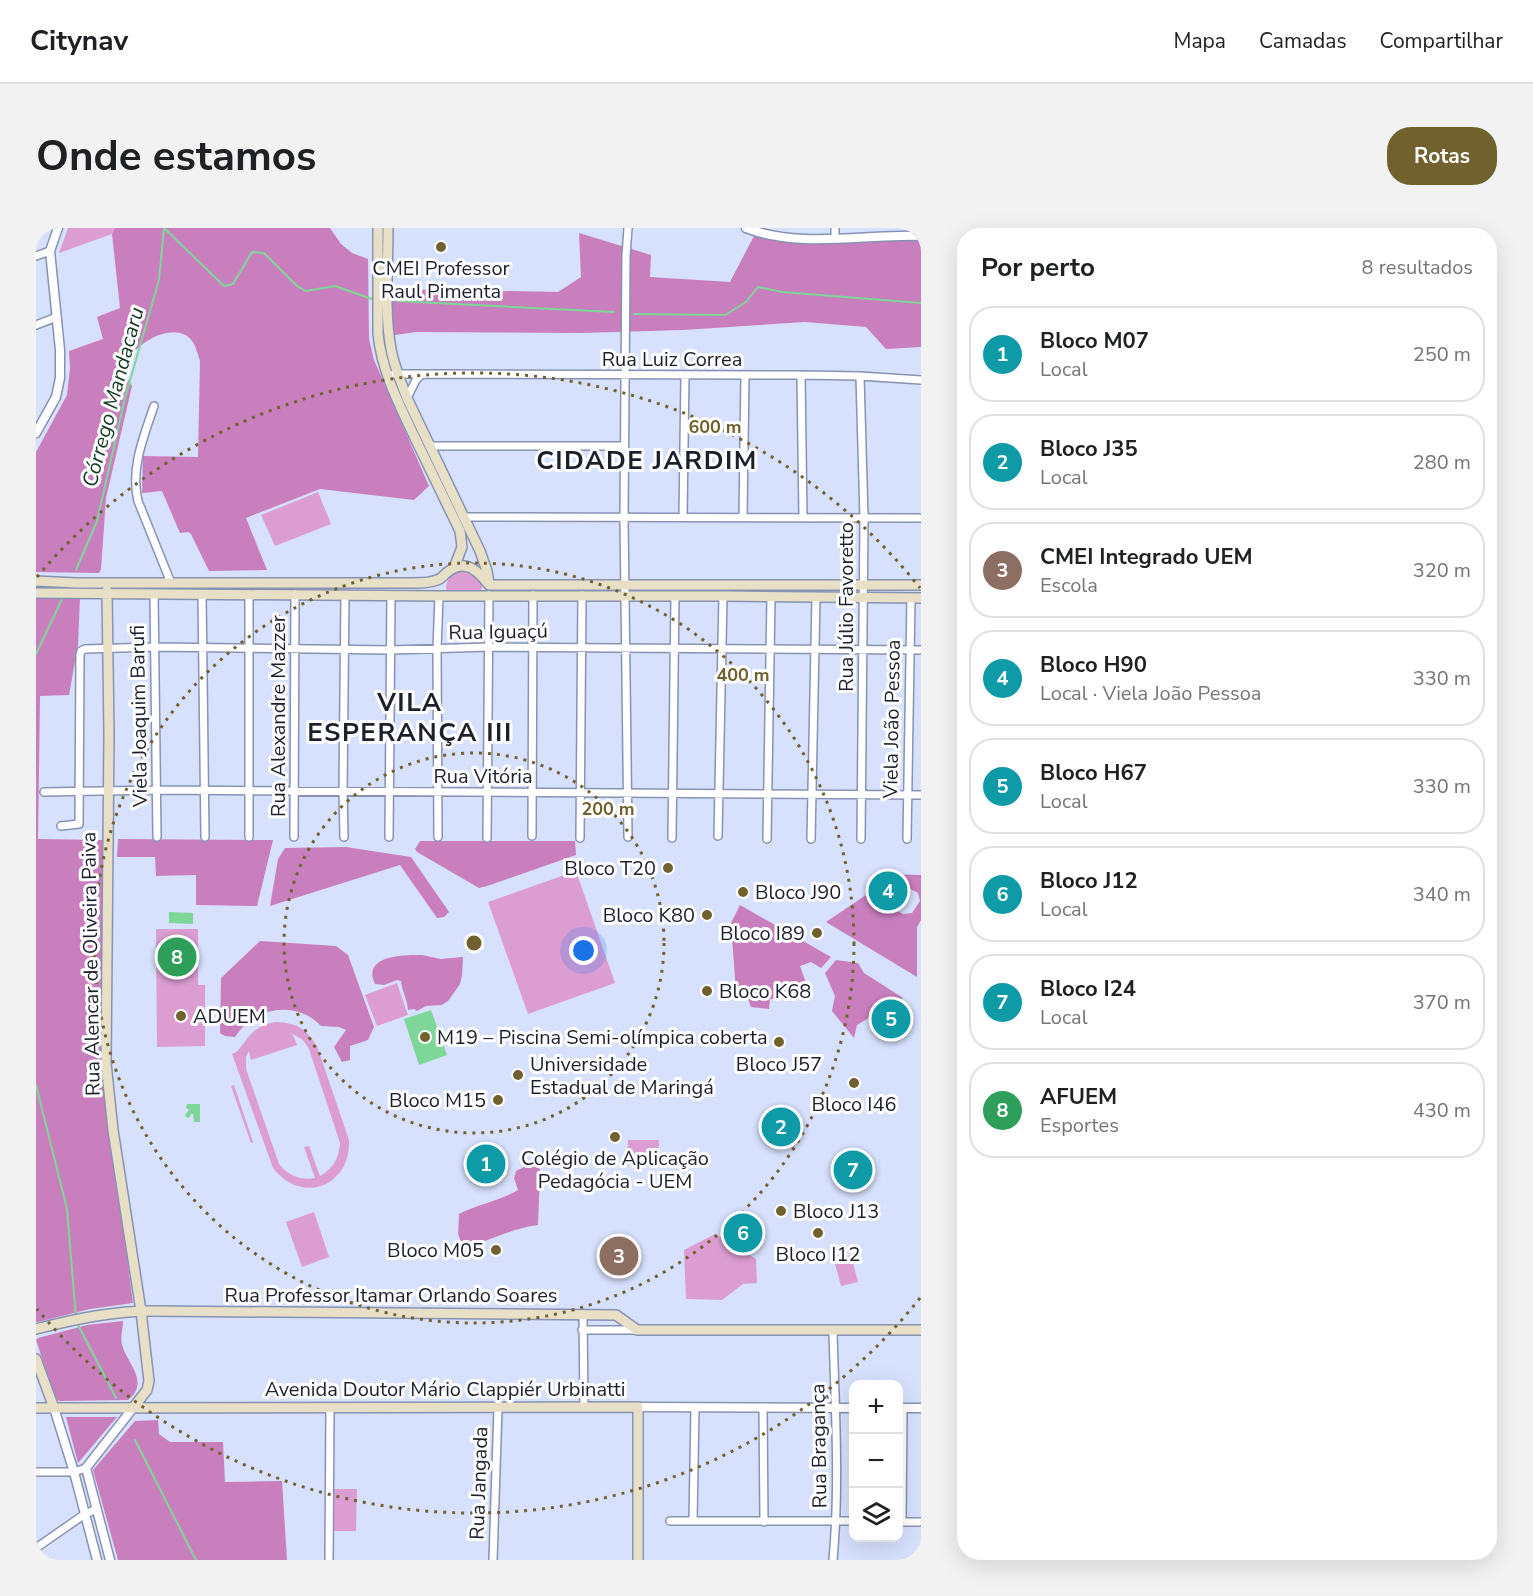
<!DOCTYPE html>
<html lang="pt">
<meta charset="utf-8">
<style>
:root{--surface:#fff;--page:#f2f2f2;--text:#202124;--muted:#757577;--line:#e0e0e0;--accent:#71612f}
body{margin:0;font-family:"Nunito Sans",sans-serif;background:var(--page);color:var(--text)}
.controls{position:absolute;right:18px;bottom:18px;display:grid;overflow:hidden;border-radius:12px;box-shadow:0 6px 24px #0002}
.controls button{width:54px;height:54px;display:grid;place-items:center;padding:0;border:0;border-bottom:2px solid var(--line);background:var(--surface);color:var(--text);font:30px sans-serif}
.you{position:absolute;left:548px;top:723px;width:21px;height:21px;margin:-15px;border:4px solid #fff;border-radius:50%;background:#1a73e8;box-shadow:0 0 0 9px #1a73e833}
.badge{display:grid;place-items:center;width:39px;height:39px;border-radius:50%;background:var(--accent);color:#fff;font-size:20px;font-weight:700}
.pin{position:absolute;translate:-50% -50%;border:3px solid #fff;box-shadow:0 2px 6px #0006}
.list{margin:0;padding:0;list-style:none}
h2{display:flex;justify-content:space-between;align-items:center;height:78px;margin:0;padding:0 24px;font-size:26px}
h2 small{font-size:20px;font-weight:400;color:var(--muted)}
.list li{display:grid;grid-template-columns:39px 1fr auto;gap:18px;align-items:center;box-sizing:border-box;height:96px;margin:0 12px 12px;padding:0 12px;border:2px solid var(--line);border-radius:24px}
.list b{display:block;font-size:22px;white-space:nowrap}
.list p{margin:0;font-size:20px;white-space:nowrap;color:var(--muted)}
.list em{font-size:20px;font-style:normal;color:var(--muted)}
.icon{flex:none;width:33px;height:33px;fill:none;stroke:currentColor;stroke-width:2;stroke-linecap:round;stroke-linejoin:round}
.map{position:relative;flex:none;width:885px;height:1332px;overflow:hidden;border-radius:24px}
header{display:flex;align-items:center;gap:36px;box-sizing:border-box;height:84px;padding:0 30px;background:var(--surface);border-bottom:2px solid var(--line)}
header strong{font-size:28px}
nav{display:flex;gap:33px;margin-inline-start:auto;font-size:21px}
.intro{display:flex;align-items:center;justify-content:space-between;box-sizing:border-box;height:144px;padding:0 36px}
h1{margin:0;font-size:42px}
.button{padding:15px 27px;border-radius:24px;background:var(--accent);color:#fff;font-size:21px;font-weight:700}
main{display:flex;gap:36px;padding:0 36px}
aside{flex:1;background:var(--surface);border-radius:24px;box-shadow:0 6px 24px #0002}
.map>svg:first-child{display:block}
</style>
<header>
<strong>Citynav</strong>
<nav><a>Mapa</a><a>Camadas</a><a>Compartilhar</a></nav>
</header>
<div class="intro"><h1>Onde estamos</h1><a class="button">Rotas</a></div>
<main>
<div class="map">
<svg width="885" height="1332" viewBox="0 0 885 1332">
<rect width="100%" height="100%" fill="#d7e0fd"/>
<!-- green -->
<path fill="#dc9ed2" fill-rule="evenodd" d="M32,0H79L76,6L23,25Z
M282,264L295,296L239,318L225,287Z
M427,342L435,343L447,356L445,362H410C410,350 416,345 427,342Z
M540,643L579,755L492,786L452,674Z
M120,701H162V757H169V818L121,819Z
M361,755L372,787L341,798L329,767Z
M240,794C261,795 269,800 281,818L313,912C315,959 265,977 237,940L196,826C203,824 205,818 210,812C218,801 227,796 240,794ZM255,805L267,812L273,821L304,915C303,930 297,941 284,948L273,918L268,919L279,950C264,953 252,947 243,936L210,841V829L213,823L215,832L261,817L258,809Z
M198,857L217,914L215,915L195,858Z
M592,912H623L622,937H591Z
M278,984L293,1029L266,1039L250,994Z
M679,1006L720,1031L721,1055L707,1056L686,1072L650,1071L648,1022Z
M815,1027L822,1054L805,1058L798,1032Z
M298,1261H321L320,1303H297Z"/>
<!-- forest -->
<path fill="#c97ebe" d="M79,0H294L305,16L316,25L332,31L333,111L338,132L393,258L378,272L284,261L210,290L231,342L173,343L155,306L152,304L144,305L126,263L106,265L107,228L162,229L164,133C161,124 159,113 151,108C132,94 86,121 90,146C91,150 94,155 96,158L70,270L65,341L63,345L0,344V224L31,167L34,140L33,123L67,111L61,89L84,80L76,6Z
M543,5L615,27L614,49L694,54L719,6L885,13V119L850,121L830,99L769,94L647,102L545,105L380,104L352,108L351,61L522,64L545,49Z
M44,369L42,417L33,467L4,468L2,611L67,612V834L74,901L97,1075L54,1081L2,1094H0V370Z
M82,611L237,612L221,678L160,677V647L120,648L119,629H81Z
M384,613H539L540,627L451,658L443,660L381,624L379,621Z
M310,619L375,629L413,684L408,689L401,690L364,637L234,678L242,631L249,620Z
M847,646L885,647V692L881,699V749L790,694L830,667L867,686L876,685L884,673L882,665Z
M704,677L795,729L785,740L775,734L764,738L775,769L734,771L733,781L715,779L711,768L700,764L695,695Z
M224,713L300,718L312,727L338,799L332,812L314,818V832L306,834L298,819L310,802L303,799L285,798C265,776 229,777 208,798C204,801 202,805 199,809L189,808L184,805L185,750Z
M386,727L405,731L427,729L426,747L424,756L413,772L406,777L390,778L381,783L378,781L372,782C371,771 366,763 365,753L361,752L348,757L339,756C325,727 369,727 386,727Z
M800,732L822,735L828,745L867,770L821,797L818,810L796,783L799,768L789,745Z
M501,937L504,942L502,997C475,1000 453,1014 427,1019L422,1006L423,986C442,976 463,973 482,962L478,950L480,943L490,938Z
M87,1093C87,1101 84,1109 86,1117C92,1137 114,1154 92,1172L23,1173L19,1169L0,1112L2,1110L51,1097Z
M30,1189H81L42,1235Z
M122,1192L123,1206L134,1214H187L189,1254L246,1253L251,1332H82L57,1242L99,1193Z"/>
<!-- water -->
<path fill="#7ed798" d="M133,684L157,685V696L133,695Z
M395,782L411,827L383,837L368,791Z
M151,876H164V894H158L157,886H155L153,890L150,889L149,887L153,882L150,879Z"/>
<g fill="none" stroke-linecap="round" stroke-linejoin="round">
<!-- stream -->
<path stroke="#7ed798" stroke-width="2" d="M129,1L188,58L197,56L216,24L228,25L261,58L270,63L299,58L336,71
M361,73L578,84
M598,86L689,87L710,74L722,59L746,64L885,75
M40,342L61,293L89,170L123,52L128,0
M0,426L27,369
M0,857L31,981L40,1090
M41,1095L80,1170
M99,1212L160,1332"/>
<!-- minor casing -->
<g stroke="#8892b3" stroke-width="10">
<path id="minor" d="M799,0V11
M0,28L14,23
M0,97L21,89
M358,146H386L380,152L371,170
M386,146L765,147L824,148L885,152
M765,147L767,289
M824,148L828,290L825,611
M118,178C108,208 94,241 102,273L135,355
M395,218H588
M427,289L885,290
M647,289L649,147
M707,289L709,147
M118,366L121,609
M166,366L169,609
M213,366V609
M8,564L121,562L885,567
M25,598L43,596L44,427L45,423L49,421L119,419L355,422L453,419L885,422
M496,608L497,367
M682,608L687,368
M258,609L259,366
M308,609L307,563L309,367
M353,609L355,368
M402,609L401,421L403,368
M592,609L588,290L590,28L592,0
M451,610L453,367
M544,610L546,367
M636,610L639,368
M731,611L735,369
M775,611L780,370
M871,611L875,370
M547,1086L548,1179
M546,1102H601
M727,1179L728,1294
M0,1244H38L50,1240
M634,1293H818
M657,1293L659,1180
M864,1294H885
M866,1294L867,1180
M0,1320L49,1286L61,1281
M293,1332L294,1179
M457,1332L462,1180
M797,1332C804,1256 799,1179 797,1103"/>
</g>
<!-- tertiary casing -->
<g stroke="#8892b3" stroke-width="11">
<path id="tertiary" d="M710,0C765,21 827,6 885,8
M0,205L20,169L24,150V122L14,23L22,0
M602,1179L818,1180
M18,1180L38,1244L61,1332
M862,1180H885
M74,1332L50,1240L97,1180"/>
</g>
<!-- secondary casing -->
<g stroke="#8892b3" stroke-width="12">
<path id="secondary" d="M342,0V106C346,144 363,176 379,210C394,241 409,272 424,303L426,319L418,340
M352,0C352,40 348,82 355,121C358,138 365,154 371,170L444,323L451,343L453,355
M0,353L40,355H377C385,355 394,355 401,352C406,351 408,346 413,343C430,330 443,344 453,357H885
M71,363L73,506L70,835L77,902L105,1083L113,1153L111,1162L97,1180
M0,365L403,368H687L885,370
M0,1101C39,1091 77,1083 117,1083L580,1087L601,1102H885
M0,1131L18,1180
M0,1180L602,1179V1332"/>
</g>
<!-- minor -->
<use href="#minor" stroke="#fff" stroke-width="7"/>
<!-- tertiary -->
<use href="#tertiary" stroke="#fff" stroke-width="8"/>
<!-- secondary -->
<use href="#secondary" stroke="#e7e0c7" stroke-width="9"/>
</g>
<!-- distance rings -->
<g fill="none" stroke="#71612f" stroke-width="3" stroke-dasharray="3 6">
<circle cx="438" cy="715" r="190"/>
<circle cx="438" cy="715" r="380"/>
<path d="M884 1070A570 570 0 0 1 1 1081M1 349A570 570 0 0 1 884 360"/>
</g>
<!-- markers -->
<g fill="#71612f" stroke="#fff" stroke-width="2">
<circle cx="405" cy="19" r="6"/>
<circle cx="632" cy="640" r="6"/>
<circle cx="707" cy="664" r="6"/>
<circle cx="671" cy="687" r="6"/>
<circle cx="781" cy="705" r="6"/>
<circle cx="671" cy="763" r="6"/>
<circle cx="145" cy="788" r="6"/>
<circle cx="389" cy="809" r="6"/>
<circle cx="743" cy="814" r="6"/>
<circle cx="482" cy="847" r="6"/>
<circle cx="818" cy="855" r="6"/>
<circle cx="462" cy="872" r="6"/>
<circle cx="579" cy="909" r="6"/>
<circle cx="745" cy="983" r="6"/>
<circle cx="782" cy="1005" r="6"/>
<circle cx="460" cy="1022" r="6"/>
</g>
<g text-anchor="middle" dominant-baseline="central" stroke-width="6" stroke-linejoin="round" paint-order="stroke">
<!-- poi labels -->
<g font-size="20" fill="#1c202d" stroke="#fff" text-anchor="start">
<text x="405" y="40" text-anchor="middle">CMEI Professor<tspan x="405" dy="23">Raul Pimenta</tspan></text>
<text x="620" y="640" text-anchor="end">Bloco T20</text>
<text x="719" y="664">Bloco J90</text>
<text x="659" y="687" text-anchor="end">Bloco K80</text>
<text x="769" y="705" text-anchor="end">Bloco I89</text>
<text x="683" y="763">Bloco K68</text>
<text x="157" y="788">ADUEM</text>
<text x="401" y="809">M19 – Piscina Semi-olímpica coberta</text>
<text x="494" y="836">Universidade<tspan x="494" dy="23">Estadual de Maringá</tspan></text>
<text x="743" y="836" text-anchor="middle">Bloco J57</text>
<text x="450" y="872" text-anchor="end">Bloco M15</text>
<text x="818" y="876" text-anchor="middle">Bloco I46</text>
<text x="579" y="930" text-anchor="middle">Colégio de Aplicação<tspan x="579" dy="23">Pedagócia - UEM</tspan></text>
<text x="757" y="983">Bloco J13</text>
<text x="448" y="1022" text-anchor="end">Bloco M05</text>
<text x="782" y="1026" text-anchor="middle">Bloco I12</text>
</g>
<!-- street labels -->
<g font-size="20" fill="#1c202d" stroke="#fff">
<text x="636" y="131">Rua Luiz Correa</text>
<text transform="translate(810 379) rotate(-90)">Rua Júlio Favoretto</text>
<text transform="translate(462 404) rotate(-1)">Rua Iguaçú</text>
<text transform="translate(103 488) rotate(-91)">Viela Joaquim Barufi</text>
<text transform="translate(242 488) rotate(-90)">Rua Alexandre Mazzer</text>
<text transform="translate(856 491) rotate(-89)">Viela João Pessoa</text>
<text x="447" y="548">Rua Vitória</text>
<text transform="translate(55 736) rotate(-91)">Rua Alencar de Oliveira Paiva</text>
<text x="355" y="1067">Rua Professor Itamar Orlando Soares</text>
<text x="409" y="1161">Avenida Doutor Mário Clappiér Urbinatti</text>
<text transform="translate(783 1218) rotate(-91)">Rua Bragança</text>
<text transform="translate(443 1255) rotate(-88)">Rua Jangada</text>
</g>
<!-- water labels -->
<g font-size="21" font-style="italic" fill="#143a21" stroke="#fff">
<text transform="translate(77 169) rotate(-75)">Córrego Mandacaru</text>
</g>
<!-- district labels -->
<g font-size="26" font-weight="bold" letter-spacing="1.5" fill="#1c202d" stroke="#fff">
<text x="611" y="232">CIDADE JARDIM</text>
<text x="374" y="474">VILA<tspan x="374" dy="30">ESPERANÇA III</tspan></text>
</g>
</g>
<circle cx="438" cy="715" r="9" fill="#71612f" stroke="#fff" stroke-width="3"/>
<g font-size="18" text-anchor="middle" font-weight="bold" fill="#71612f" stroke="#fff" stroke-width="6" stroke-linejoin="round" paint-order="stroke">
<text x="679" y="205">600 m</text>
<text x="707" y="453">400 m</text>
<text x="572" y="587">200 m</text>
</g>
</svg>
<div class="controls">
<button>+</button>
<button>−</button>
<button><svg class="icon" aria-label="layers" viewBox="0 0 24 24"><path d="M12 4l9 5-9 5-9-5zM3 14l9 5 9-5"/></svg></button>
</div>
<div class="you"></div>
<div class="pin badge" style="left:450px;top:936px;background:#0f9aa8">1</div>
<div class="pin badge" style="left:745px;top:899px;background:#0f9aa8">2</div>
<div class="pin badge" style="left:583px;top:1028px;background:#8d6e63">3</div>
<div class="pin badge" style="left:852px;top:663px;background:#0f9aa8">4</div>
<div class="pin badge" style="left:855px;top:791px;background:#0f9aa8">5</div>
<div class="pin badge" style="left:707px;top:1005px;background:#0f9aa8">6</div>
<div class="pin badge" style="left:817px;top:942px;background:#0f9aa8">7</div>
<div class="pin badge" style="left:141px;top:729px;background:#2e9e5b">8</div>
</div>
<aside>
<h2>Por perto<small>8 resultados</small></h2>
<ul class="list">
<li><span class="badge" style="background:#0f9aa8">1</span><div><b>Bloco M07</b><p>Local</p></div><em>250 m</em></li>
<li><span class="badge" style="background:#0f9aa8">2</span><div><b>Bloco J35</b><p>Local</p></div><em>280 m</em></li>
<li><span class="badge" style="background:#8d6e63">3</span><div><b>CMEI Integrado UEM</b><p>Escola</p></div><em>320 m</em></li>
<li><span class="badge" style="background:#0f9aa8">4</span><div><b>Bloco H90</b><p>Local · Viela João Pessoa</p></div><em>330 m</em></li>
<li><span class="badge" style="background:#0f9aa8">5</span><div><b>Bloco H67</b><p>Local</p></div><em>330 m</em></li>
<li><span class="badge" style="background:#0f9aa8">6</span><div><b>Bloco J12</b><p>Local</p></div><em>340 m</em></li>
<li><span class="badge" style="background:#0f9aa8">7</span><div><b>Bloco I24</b><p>Local</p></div><em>370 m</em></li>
<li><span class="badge" style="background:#2e9e5b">8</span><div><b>AFUEM</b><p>Esportes</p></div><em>430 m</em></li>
</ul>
</aside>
</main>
